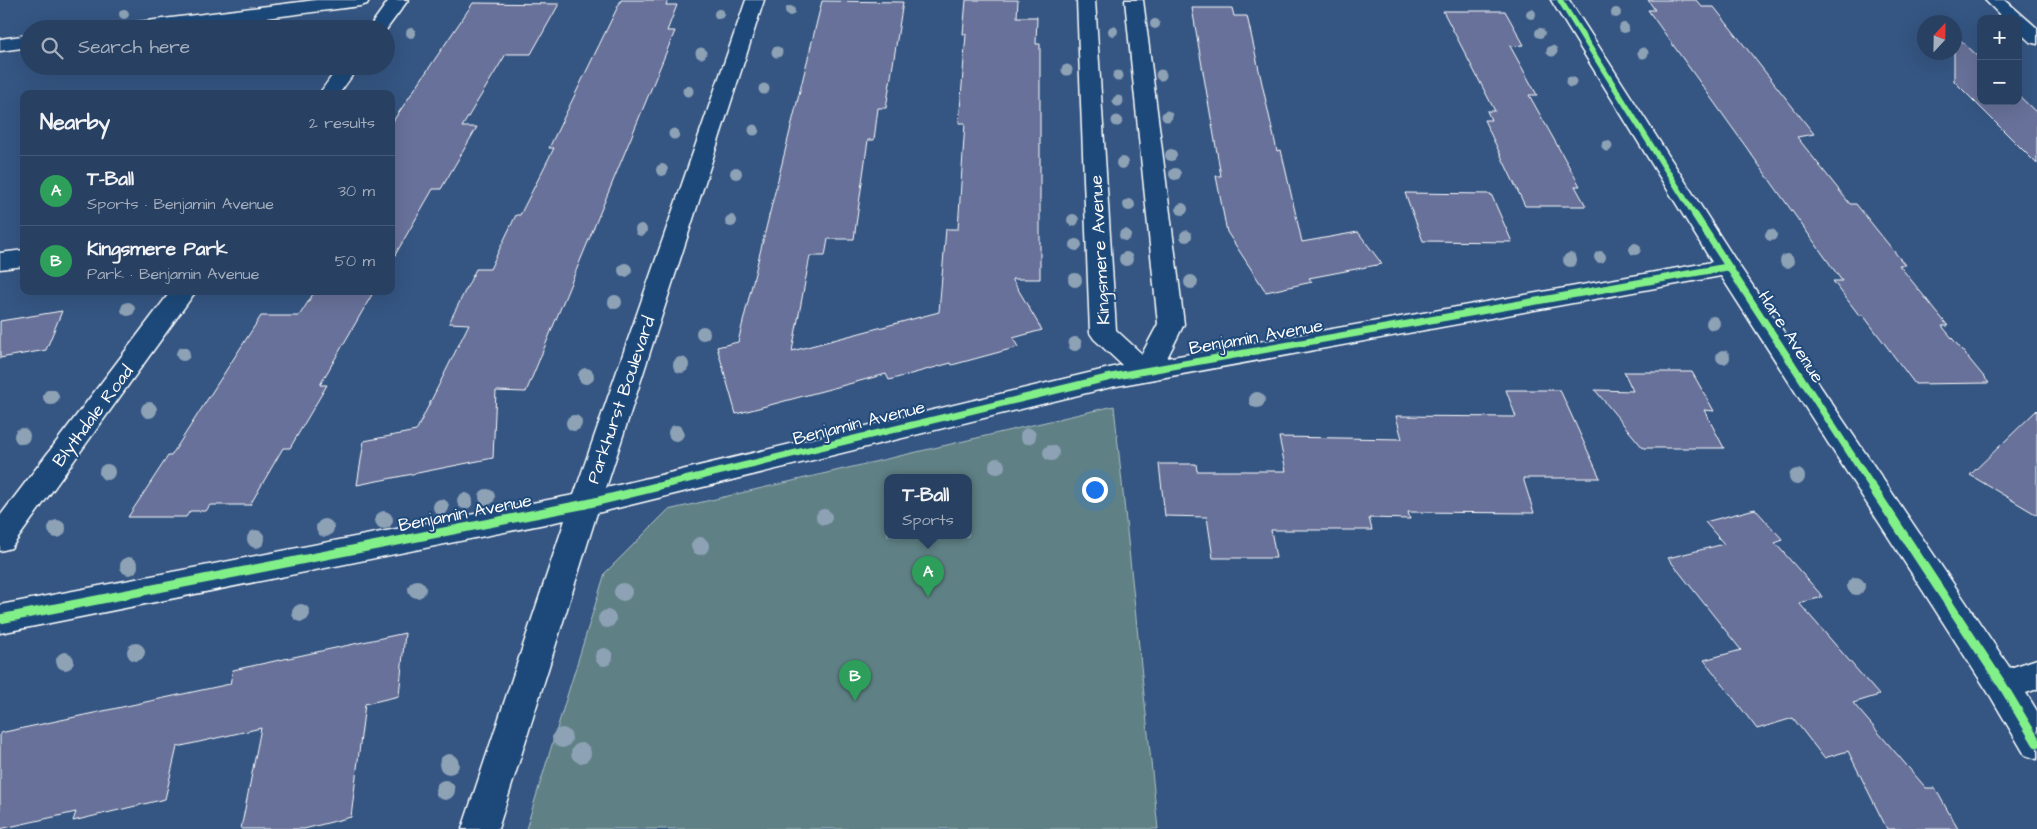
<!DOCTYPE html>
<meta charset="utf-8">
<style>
:root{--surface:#284062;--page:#304768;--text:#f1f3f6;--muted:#a5afbe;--line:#445977;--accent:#95b2f1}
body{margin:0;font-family:"Architects Daughter",sans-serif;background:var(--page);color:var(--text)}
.controls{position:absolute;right:15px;top:15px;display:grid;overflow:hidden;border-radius:10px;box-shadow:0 5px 20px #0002}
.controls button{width:45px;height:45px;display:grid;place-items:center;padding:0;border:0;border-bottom:1px solid var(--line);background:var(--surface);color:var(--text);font:25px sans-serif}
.compass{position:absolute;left:1917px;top:15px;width:45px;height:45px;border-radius:50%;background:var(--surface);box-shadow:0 5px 20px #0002;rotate:22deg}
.you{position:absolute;left:1094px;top:489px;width:18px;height:18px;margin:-12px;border:4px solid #fff;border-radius:50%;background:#1a73e8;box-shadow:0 0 0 8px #1a73e833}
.badge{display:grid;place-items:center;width:32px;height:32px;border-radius:50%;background:var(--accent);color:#fff;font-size:16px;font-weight:700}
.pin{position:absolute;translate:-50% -41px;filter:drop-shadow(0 1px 2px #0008)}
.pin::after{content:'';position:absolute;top:26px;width:18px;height:15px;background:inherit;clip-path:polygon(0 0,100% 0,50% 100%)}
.popup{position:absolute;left:884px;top:474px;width:88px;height:65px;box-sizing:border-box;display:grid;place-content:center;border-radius:10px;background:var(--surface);filter:drop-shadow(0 1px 4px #0005);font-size:16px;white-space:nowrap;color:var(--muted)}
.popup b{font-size:19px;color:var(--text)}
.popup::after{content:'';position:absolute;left:50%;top:100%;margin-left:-10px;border:10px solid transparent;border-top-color:var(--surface)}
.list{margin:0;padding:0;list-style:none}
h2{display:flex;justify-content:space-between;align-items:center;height:65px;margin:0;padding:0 20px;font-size:21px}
h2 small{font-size:16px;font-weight:400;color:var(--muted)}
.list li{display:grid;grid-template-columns:32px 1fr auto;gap:15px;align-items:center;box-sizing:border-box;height:70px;padding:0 20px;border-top:1px solid var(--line)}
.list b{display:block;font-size:19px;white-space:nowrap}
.list p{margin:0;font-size:16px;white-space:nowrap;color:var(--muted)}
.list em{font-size:16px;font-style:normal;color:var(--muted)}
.icon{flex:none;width:28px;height:28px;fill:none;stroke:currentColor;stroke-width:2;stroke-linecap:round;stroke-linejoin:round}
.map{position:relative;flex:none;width:2037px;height:829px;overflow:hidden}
.search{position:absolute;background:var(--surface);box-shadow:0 5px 20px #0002;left:20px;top:20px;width:375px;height:55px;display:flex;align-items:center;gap:12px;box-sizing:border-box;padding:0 18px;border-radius:28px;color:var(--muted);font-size:19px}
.panel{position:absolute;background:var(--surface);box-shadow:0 5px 20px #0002;left:20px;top:90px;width:375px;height:205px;border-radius:10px}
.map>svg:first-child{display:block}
</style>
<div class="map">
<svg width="2037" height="829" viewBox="0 0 2037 829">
<rect width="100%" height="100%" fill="#355683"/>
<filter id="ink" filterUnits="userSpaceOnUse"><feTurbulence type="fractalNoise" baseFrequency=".02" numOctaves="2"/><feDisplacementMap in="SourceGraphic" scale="10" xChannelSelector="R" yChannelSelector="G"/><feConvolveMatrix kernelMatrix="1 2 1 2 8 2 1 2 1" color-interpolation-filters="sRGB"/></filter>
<g filter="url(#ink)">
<!-- green -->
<path fill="#5f8185" stroke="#afc0c2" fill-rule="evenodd" d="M1114,406L1158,829H526L605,573L668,510ZM888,478H968V536H888Z"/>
<!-- building -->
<path fill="#677199" stroke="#fff" d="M621,0H668L666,5H677L667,31H675L526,392L496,391L493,458L357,485L364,441L416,431L469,324L449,323L476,269H490L516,215H520L554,148H549Z
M966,0H1018L1017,17H1037L1036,44H1040V279H1012L1042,330L1013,338L1018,347L952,365L951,363L889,380L886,374L736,414L717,347L738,342L822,1L903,2L886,108H878L874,140H868L854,239H828L825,256H810L792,351L939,312L946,229H958L965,123H959L966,34H963Z
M1648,0H1696L1702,7H1714L1814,134L1797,137L1850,204H1856L1905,265H1899L1948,326H1942L1989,383L1915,384L1863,315H1859L1833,281H1842L1648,10H1655Z
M473,3L559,4L531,54H506L462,127H477L441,189H433L391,262V124Z
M1192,8H1232L1234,16H1247L1277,151L1281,150L1302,242L1358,232L1382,264L1309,278L1312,282L1266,292L1227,232L1216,176H1221Z
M1443,11H1505L1524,45L1510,46L1537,95H1529L1580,186H1575L1586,206H1525L1484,120H1491L1487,111H1495Z
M1954,34L1981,59V101H2018V95L2037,113V164L1954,81Z
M1405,193L1491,194L1512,242L1423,241Z
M315,291H374L320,385H327L290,448H283L250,505H210L206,511H190L186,517H128L168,456H171L261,316H299Z
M62,311L46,350L0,358V321Z
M1624,372H1692L1714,411L1704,410L1724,448H1643L1595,390L1633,391Z
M1506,390H1560L1600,478H1523L1534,513L1408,512L1410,519L1369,518L1372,530H1271L1276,558H1213L1207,517L1165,516L1159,464H1196L1197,471H1286L1279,437L1402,439L1396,416L1516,417Z
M2037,410V515L1970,475Z
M1755,509L1783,540L1775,543L1823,597L1799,603L1879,695L1853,703L1926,788H1935L1958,829H1887L1848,751L1824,758L1793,718L1757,729L1704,660L1741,650L1668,558L1724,544L1705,522Z
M405,633L399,696L365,704L351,817L304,829H241L261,728L177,747L165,799L73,821L76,812L0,829V733L230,684L233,670Z"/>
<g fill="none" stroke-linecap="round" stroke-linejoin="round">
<!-- street casing -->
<g stroke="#fff" stroke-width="3">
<path id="street" d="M316,0H369L367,4L360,6L178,29H122L124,25L131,23Z
M389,0H408L386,30L368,29Z
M746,0H764L606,488L1122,365L1094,339L1090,333L1077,0H1095L1116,330L1142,354L1158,324L1125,0H1143L1184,324L1167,358L1712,262L1551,0H1569L1736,261L2010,668L2037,659V689L2026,693L2037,711V759L2025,755L1991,697L1721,276L1111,387L597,513L498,829H462L565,520L0,633V605L574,495Z
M1985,0H2005L2037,28V44L2030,42L2018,31V19H2004Z
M29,35V47L0,51V39Z
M339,66H359L339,94H319Z
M24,250V266L0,269V253Z
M171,291H196L11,548L0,551V516Z"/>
</g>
<!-- street -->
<use href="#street" fill="#1f4a7a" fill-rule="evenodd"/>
<!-- cycleway-far2 casing -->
<g stroke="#1f4a7a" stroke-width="8">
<path id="cycleway-far2" d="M1560,0L1696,217"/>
</g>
<!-- cycleway-far1 casing -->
<g stroke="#1f4a7a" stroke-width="10">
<path id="cycleway-far1" d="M1695,215L1873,488
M651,488L1111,377L1727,267"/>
</g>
<!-- cycleway casing -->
<g stroke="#1f4a7a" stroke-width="12">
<path id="cycleway" d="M1872,487L2003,686L2037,743
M0,619L586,504L656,487"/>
</g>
<!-- cycleway-far2 -->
<use href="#cycleway-far2" stroke="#82f089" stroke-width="5.5"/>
<!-- cycleway-far1 -->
<use href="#cycleway-far1" stroke="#82f089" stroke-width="7"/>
<!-- cycleway -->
<use href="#cycleway" stroke="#82f089" stroke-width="9"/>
</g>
<!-- trees -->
<g fill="#8ea2b6">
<circle cx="790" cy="11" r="5"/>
<circle cx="1616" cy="13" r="5"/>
<circle cx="124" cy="14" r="5"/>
<circle cx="719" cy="14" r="5"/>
<circle cx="1531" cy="14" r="5"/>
<circle cx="1155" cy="24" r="5"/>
<circle cx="1624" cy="28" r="5"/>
<circle cx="1113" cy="31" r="5"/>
<circle cx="411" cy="33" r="5"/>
<circle cx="1540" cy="33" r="5"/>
<circle cx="1552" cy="51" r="5.5"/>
<circle cx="777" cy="52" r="5.5"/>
<circle cx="701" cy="53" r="5.5"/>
<circle cx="1643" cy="53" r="5.5"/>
<circle cx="1067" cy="70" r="5.5"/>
<circle cx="1161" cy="75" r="5.5"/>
<circle cx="1118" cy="76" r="5.5"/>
<circle cx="1571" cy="82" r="5.5"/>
<circle cx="764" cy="89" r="5.5"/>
<circle cx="688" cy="91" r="5.5"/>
<circle cx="1118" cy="101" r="5.5"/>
<circle cx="1167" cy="116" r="5.5"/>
<circle cx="1117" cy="121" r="5.5"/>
<circle cx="754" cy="130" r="5.5"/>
<circle cx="674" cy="134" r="5.5"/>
<circle cx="1607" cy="146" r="5.5"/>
<circle cx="1171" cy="155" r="6"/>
<circle cx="1122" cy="163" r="6"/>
<circle cx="662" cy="170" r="6"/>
<circle cx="736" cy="173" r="6"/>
<circle cx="1175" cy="174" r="6"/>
<circle cx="1129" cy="205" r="6"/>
<circle cx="1182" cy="209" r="6"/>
<circle cx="1073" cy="220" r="6"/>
<circle cx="731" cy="221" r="6"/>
<circle cx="641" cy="230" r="6"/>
<circle cx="1125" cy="235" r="6"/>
<circle cx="1771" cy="235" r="6"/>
<circle cx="1186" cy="236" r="6"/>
<circle cx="1076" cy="245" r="6"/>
<circle cx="1635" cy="249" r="6"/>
<circle cx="1600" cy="257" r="6"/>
<circle cx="1126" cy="259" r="7"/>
<circle cx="1570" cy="260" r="7"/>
<circle cx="1787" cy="261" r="7"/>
<circle cx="625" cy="270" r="7"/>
<circle cx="1075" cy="280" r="7"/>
<circle cx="1191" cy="282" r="7"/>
<circle cx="615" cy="302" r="7"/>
<circle cx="128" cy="309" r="7"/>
<circle cx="1713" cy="323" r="7"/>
<circle cx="703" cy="333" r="7"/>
<circle cx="1075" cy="344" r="7"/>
<circle cx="183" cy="354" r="7"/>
<circle cx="1723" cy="357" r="7"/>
<circle cx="681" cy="365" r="8"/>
<circle cx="586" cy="376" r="8"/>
<circle cx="51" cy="397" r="8"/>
<circle cx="1257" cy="400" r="8"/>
<circle cx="149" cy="410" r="8"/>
<circle cx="574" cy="423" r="8"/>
<circle cx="676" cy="433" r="8"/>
<circle cx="22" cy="436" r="8"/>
<circle cx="1028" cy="436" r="8"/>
<circle cx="1051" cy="453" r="8"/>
<circle cx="997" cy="466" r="8"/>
<circle cx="107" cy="472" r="8"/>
<circle cx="1797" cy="477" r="8"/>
<circle cx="487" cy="497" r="8"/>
<circle cx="465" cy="501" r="8"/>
<circle cx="441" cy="507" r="8"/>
<circle cx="824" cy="517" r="8"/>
<circle cx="384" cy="520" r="9"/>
<circle cx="325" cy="528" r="9"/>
<circle cx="57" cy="529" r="9"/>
<circle cx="256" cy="539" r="9"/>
<circle cx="700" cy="546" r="9"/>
<circle cx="129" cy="566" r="9"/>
<circle cx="1856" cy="586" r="9"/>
<circle cx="417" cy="589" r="9"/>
<circle cx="623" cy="592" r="9"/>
<circle cx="301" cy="613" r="9"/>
<circle cx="607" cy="619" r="9"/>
<circle cx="136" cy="652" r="9"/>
<circle cx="604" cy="657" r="9"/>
<circle cx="65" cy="661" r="9"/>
<circle cx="562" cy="738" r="10"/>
<circle cx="581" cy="753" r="10"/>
<circle cx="449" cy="764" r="10"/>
<circle cx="445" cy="790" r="10"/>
</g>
</g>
<g text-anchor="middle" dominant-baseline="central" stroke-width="4" stroke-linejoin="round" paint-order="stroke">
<!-- street labels -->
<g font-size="18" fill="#fff" stroke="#1f4a7a">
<text transform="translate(1100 250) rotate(-93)">Kingsmere Avenue</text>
<text transform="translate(1256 337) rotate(-10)">Benjamin Avenue</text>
<text transform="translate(1791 337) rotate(57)">Hare Avenue</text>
<text transform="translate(621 400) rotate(-71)">Parkhurst Boulevard</text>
<text transform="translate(93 416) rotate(-53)">Blythdale Road</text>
<text transform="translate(859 423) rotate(-14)">Benjamin Avenue</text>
<text transform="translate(465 513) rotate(-11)">Benjamin Avenue</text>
</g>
</g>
</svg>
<div class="controls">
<button>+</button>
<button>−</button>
</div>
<svg class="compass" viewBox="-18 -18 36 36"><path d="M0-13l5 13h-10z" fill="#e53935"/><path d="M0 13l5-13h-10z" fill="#a5afbe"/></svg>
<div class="you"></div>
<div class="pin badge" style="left:928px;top:597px;background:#2e9e5b">A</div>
<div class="popup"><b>T-Ball</b>Sports</div>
<div class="pin badge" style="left:855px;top:701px;background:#2e9e5b">B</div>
<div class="search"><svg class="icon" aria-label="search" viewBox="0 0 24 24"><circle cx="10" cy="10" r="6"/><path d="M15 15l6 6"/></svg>Search here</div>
<section class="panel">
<h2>Nearby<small>2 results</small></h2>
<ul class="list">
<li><span class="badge" style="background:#2e9e5b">A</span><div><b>T-Ball</b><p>Sports · Benjamin Avenue</p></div><em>30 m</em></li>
<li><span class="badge" style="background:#2e9e5b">B</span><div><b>Kingsmere Park</b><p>Park · Benjamin Avenue</p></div><em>50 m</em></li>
</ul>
</section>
</div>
